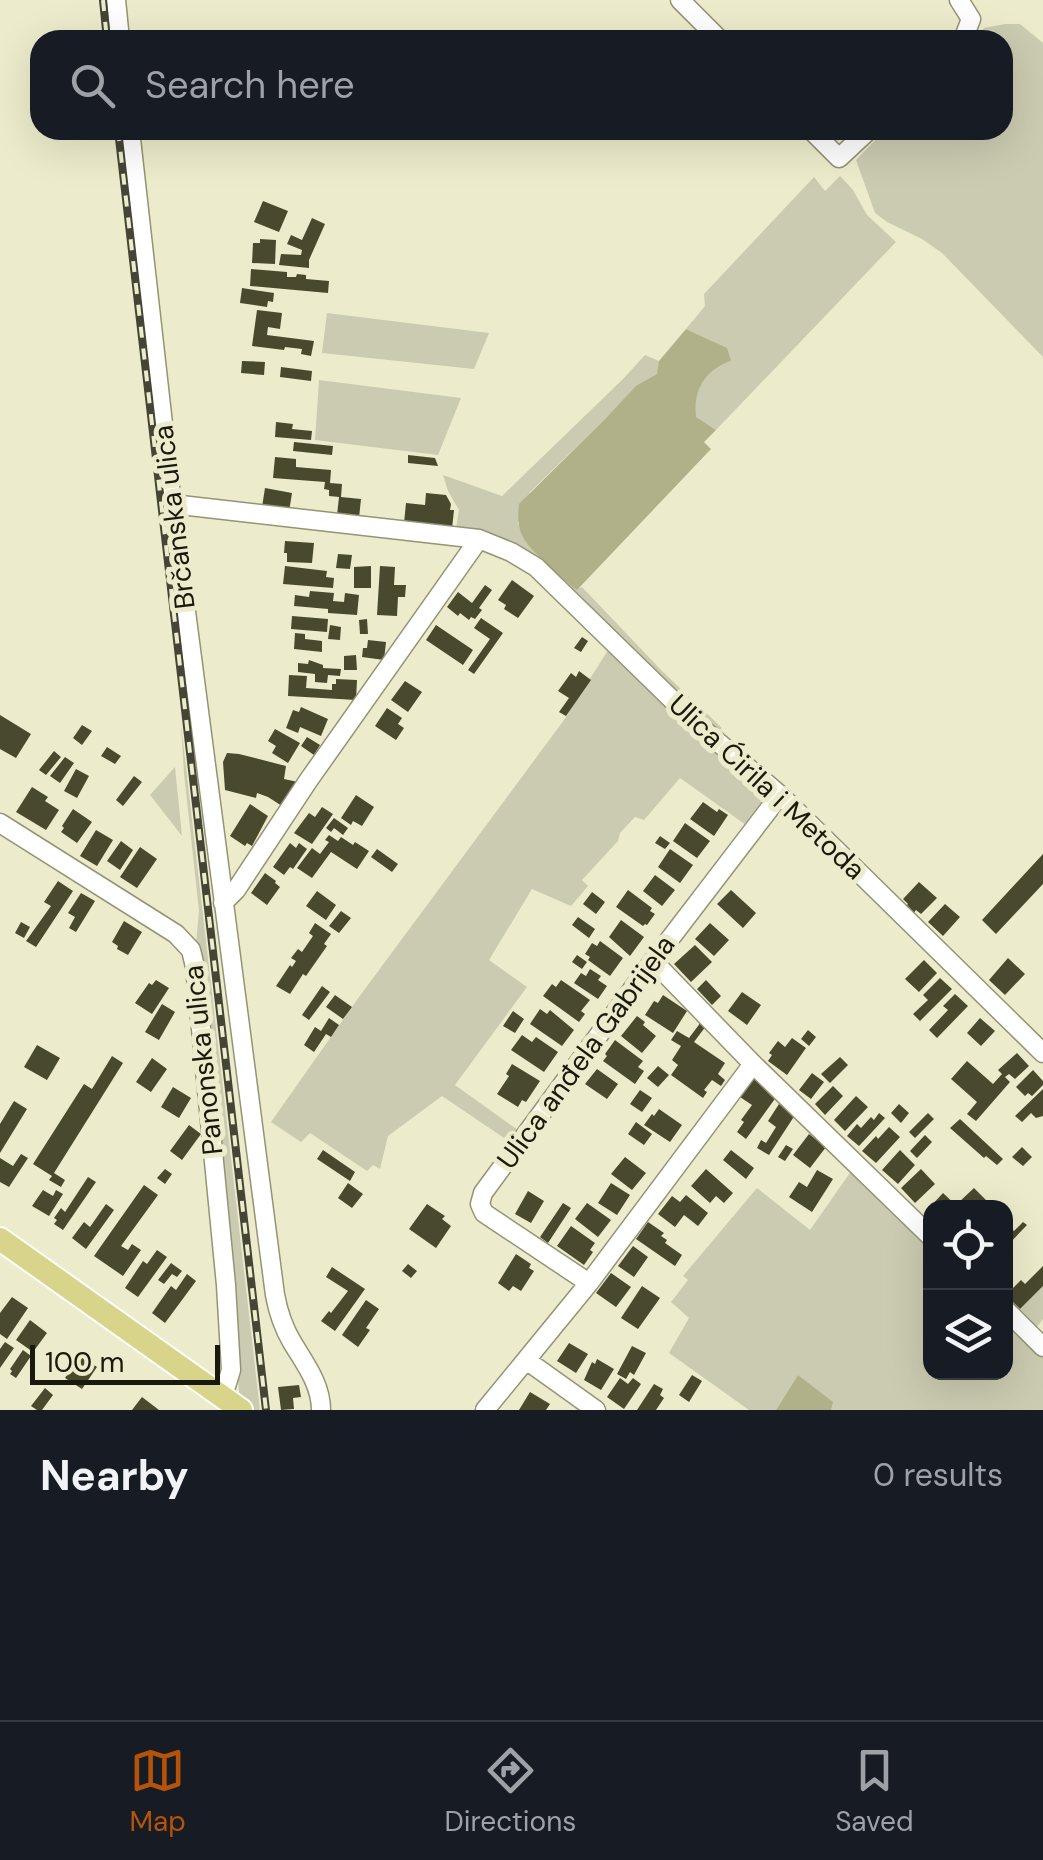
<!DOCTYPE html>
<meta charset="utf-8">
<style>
:root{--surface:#171b24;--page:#242831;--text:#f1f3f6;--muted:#9ea1a6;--line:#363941;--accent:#b45309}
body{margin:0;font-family:"DM Sans",sans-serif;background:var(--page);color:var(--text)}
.controls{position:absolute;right:30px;bottom:30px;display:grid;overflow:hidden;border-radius:20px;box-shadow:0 10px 40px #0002}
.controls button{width:90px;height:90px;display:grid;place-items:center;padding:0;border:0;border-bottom:2px solid var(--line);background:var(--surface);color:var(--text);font:50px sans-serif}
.scale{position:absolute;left:30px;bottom:25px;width:190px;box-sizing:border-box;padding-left:10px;border:5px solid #19190d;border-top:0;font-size:28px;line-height:35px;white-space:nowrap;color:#19190d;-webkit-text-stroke:8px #ececcc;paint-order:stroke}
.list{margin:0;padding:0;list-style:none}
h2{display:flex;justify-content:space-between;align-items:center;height:130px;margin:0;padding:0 40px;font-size:42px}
h2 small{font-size:32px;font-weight:400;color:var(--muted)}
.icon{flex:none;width:55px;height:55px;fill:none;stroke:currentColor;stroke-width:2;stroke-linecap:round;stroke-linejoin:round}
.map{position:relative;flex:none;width:1043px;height:1410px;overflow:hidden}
.search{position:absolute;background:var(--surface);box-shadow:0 10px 40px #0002;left:30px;right:30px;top:30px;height:110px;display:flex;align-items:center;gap:25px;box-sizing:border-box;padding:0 35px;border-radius:30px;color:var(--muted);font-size:38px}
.sheet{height:310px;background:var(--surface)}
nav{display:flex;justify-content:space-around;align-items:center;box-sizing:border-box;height:140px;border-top:2px solid var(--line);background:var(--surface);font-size:28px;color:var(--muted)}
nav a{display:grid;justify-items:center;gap:5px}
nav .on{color:var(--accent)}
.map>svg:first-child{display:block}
</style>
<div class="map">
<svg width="1043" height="1410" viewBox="0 0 1043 1410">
<rect width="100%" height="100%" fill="#ececcc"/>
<!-- green -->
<path fill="#cbcbb1" d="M1005,24H1020L1043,43V357L942,253L922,239L887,222L875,213L856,160L885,130H1003V40H973L984,28Z
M840,176L853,190L867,215L896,242L716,430L695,417C693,390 705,370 731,361L712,341L686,329L705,306L704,294L814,177L825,191Z
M327,313L489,333L474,369L322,353Z
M645,355L659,361L658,374L636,387L605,419L530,492L518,523C527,550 553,573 577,589L582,587L662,671L722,728L715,734L567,589L456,529L459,510L448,491L443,475L502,496L623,379Z
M319,380L461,398L438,455L315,440Z
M610,647L750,780L761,793V807L746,825L680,778L644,820L635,817L620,833L618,841L582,880L588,886L571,906L532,889L489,960L527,987L455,1085L522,1133L513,1144L442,1096L388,1136L380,1169L373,1165L367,1171L310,1133L301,1142L271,1122L359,997L564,720Z
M181,724L260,1410H253L240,1397L239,1391L196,944L199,911L184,773Z
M175,767L182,836L150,795Z
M854,1167L930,1242V1372H1006V1314L1043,1351V1410H831L832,1402L798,1375L776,1410H749L669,1353L689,1318L671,1302L688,1280L683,1276L757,1188L810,1230Z
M1043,1286V1319L1037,1327L1020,1309Z"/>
<!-- forest -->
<path fill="#b0b089" d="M686,329L727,348L731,361C705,370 693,390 696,417L716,430L704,442L711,449L577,590C563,580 530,551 523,537C517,526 518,515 519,504L605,419L636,386L657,374L659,361Z
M798,1375L833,1402L831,1410H776Z"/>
<!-- building -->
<path fill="#49492e" d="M263,201L288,211L279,232L254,222Z
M312,218L325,224L309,260V268L279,265L281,254L301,255L302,250L287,244L291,235L302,240Z
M260,239L276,240L275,264L252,263L253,243H260Z
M251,269L287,272V277H296L297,274L306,275V279L329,281L328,293L250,286Z
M242,288L274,293L273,302L268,301L267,307L240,303Z
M257,310L282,313L280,329L268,327L267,335L314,341L311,356L301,354L302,349L285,347L284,350L252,346Z
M242,361L265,362L264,375L241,373Z
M281,367L312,371L311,381L280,377Z
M276,422L293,424L292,429L312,431L311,440L275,437Z
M294,442L333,446L332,455L293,451Z
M408,455L435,458L438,466L408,463Z
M275,457L296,459V467L331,470L330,483L342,484L341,497L361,499L359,518L337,515L339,497L329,496V490L324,489L325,482L273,478Z
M265,488L292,493L289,512L262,507Z
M426,493L446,495L451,504L450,510H454L452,529L404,523L406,503L425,505Z
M285,541L314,543L312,563L287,562V553H284Z
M338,554L352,555L350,569L336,568Z
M285,566L327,571L326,577L334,578L333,588L283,584Z
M371,566V588H354V567Z
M380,566L395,567L394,585H406L405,597H398L397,616L377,615Z
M512,580L534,596L518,618L504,609L506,605L498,600Z
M485,585L492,590L479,608L482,610L475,619L471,617L469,620L460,613L458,616L447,607L458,592L472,603Z
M310,591L334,593L333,601L344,602L345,593L359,595L357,615L328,613V609L294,606L295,595L309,597Z
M292,616L328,619L327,632L291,629Z
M481,618L503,633L474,674L468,670L490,639L474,628Z
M367,619L368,634H360L359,620Z
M330,625L341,627L340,640L328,639Z
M436,625L473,650L463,665L426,640Z
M295,633L305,634V639L322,641V652L294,649Z
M582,637L588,641L581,652L574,648Z
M368,640L386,642L384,660L362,657L363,648H367Z
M356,655L357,670H344V656Z
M309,660L323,665V668L341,669L340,676L328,675L327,683L315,682V674L298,672V663L308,664Z
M579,671L591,680L566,716L559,712L569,698L558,691L571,673L576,677Z
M289,675L307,676L306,688L332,690V684H336V679L357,680L356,700L288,696Z
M405,681L422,692L408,712L391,700Z
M301,707L328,719L321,736L300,727L298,733L286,728L293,710L299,712Z
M387,708L402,718L398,724L404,728L396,740L375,726Z
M0,715L31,734L16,758L0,749Z
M82,725L92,731L82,745L73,738Z
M275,729L300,743L288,763L272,753L276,746L268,741Z
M307,737L320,745L314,755L301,746Z
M107,747L121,756L115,764L101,756Z
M54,751L61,757L46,775L39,770Z
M227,753L239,754L286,766L284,779L298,782L282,806L268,797L257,793L256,798L225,790L223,762Z
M65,757L74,763L60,783L50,776Z
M76,769L89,776L77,798L64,791Z
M134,776L142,782L123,806L116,800Z
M32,787L48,797L45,801L59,810L46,830L16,812Z
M356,795L374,807L362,826L353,821L351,825L341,818Z
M703,802L717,812L719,809L728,815L714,836L690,819Z
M250,804L268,816L252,846L247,843L245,846L230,836Z
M322,807L333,814L312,844L294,833L309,813L315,817Z
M73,809L92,822L77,843L61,832L64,828L62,826Z
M334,818L348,828L343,835L334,828L331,832L326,828Z
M685,823L710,841L697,858L673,841Z
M96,830L113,840L97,866L80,856Z
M329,835L338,841L341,837L353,845L355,842L369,851L357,869L331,852L312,878L297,868L312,848L320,854L329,842L325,840Z
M660,836L670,843L665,849L655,843Z
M121,841L133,850L120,870L107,861Z
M290,843L296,848L299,843L307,849L293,869L290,867L284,875L273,867Z
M140,847L157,859L137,888L120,877Z
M377,849L398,864L392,872L371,857Z
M670,849L693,865L680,883L658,867Z
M1043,854V884L996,934L982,920Z
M265,873L276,881L275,883L280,887L267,905L251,893Z
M655,875L675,890L662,906L643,891Z
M58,881L73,891L36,947L26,941L51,906L44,902Z
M919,882L937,898L921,914L916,910L913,914L905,907L908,904L903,899Z
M628,890L652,908L650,911L655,914L647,925L645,924L643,926L616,907Z
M731,890L756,913L743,928L717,904Z
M317,891L336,905L326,920L306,906Z
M592,892L605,902L596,914L583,904Z
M81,893L95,901L76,932L69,928L75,917L68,913Z
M945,904L960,917L943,936L928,922Z
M341,911L351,918L339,933L329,926Z
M578,917L595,929L589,938L572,925Z
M621,920L644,937L630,956L609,937Z
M124,921L142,932L128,955L117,949L118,946L112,942Z
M21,922L30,927L24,938L15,933Z
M315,923L331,934L324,944L327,946L306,976L303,974L290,994L276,986L290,965L292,967L296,961L291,958L298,949L302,952L313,936L309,933Z
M710,923L729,940L714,956L695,939Z
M600,941L623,958L610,976L588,960L590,957L585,954L592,943L597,946Z
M695,945L712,962L691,982L674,964Z
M577,955L587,962L582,969L572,962Z
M1008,958L1025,974L1005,995L989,980Z
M924,960L937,973L919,992L905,979Z
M590,969L601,976L598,980L607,986L598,999L574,983L581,973L586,976Z
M940,978L952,989L920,1021L913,1014L928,1000L923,995Z
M156,980L169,988L152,1014L135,1003L149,983L152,985Z
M561,980L590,1000L581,1011L585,1014L579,1022L543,996L552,984L556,987Z
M706,980L721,996L712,1005L697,989Z
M322,986L330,992L309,1020L302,1015Z
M742,992L761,1005L747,1025L728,1011Z
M955,994L968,1006L937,1038L929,1030L948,1010L943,1006Z
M335,995L352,1007L343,1019L326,1007Z
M663,995L687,1011L673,1033L645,1015L654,1001L658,1003Z
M162,1004L175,1012L159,1040L145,1032Z
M540,1009L547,1014L550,1010L574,1030L562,1046L530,1024Z
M513,1011L524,1019L515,1033L503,1026Z
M637,1016L645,1022L643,1025L656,1036L642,1053L621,1036Z
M329,1018L339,1025L331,1037L326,1034L314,1052L304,1045L315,1027L321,1031Z
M980,1018L995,1031L981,1046L967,1033Z
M701,1022L706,1026L694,1042L725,1063L718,1074L725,1080L721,1086L712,1080L704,1090L707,1092L703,1098L671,1075L678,1065L672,1060L681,1046L671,1040L677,1031L689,1038Z
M808,1030L816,1037L809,1046L801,1039Z
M522,1035L532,1042L536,1037L558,1052L544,1072L511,1050Z
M792,1038L806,1048L787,1075L768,1061L772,1055L769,1053L778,1041L785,1047Z
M615,1040L643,1061L638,1067L644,1071L635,1084L603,1061L607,1056L605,1054Z
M37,1045L60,1058L47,1080L24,1067Z
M1017,1053L1029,1066L1015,1079L1009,1074L1005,1077L1010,1082L976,1121L967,1114L977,1102L951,1079L967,1061L993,1084L1002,1074L998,1070Z
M112,1056L123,1063L54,1173L65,1180L61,1187L49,1180L52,1176L33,1164L84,1084L92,1089Z
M840,1057L848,1065L830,1083L821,1074Z
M152,1058L167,1069L151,1092L136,1082Z
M512,1064L540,1081L526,1102L522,1100L518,1107L497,1094L509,1076L506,1074Z
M658,1066L669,1075L658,1087L647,1078Z
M597,1069L618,1084L607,1099L585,1084Z
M1033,1070L1043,1081V1085L1032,1096L1028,1093L1025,1096L1016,1087Z
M812,1073L824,1082L811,1099L799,1090Z
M754,1078L777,1096L746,1139L737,1132L744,1122L741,1120L752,1105L740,1097Z
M833,1086L843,1096L825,1115L815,1104Z
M173,1087L191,1098L179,1118L161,1107Z
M1043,1089V1116L1036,1118L1031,1113L1022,1122L1015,1116Z
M640,1090L652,1098L642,1112L630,1104Z
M856,1096L868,1107L845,1131L834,1120Z
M14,1101L27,1109L0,1153V1124Z
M779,1104L795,1115L769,1155L757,1148L761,1140L766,1143L776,1127L768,1121Z
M899,1104L909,1113L901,1123L891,1113Z
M659,1109L682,1125L670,1142L644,1125L652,1114L654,1116Z
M879,1113L885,1118L859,1146L847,1136L857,1124L861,1128L871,1117L874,1120Z
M928,1113L934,1119L915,1138L909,1132Z
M960,1119L1003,1159L997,1165L986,1156L984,1158L950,1128Z
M636,1122L652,1134L644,1145L628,1134Z
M189,1125L201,1134L182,1160L170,1151Z
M889,1127L900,1137L876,1163L862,1151L876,1136L878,1139Z
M809,1134L826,1147L810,1168L793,1155Z
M925,1135L932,1142L917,1158L910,1151Z
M786,1145L793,1149L785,1161L778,1157Z
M1022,1147L1032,1157L1023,1166L1012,1157Z
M323,1150L355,1172L350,1181L317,1159Z
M731,1150L754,1168L746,1179L723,1160Z
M900,1150L915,1165L898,1184L882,1170Z
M21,1154L28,1158L9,1187L0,1182V1158L13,1166Z
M625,1157L646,1173L632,1190L611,1174Z
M165,1169L172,1174L165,1184L157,1178Z
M706,1169L733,1193L724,1203L716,1196L710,1203L691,1186Z
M921,1169L935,1184L915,1203L901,1188Z
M817,1170L833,1179L812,1212L789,1197L799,1182L807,1187Z
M88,1177L96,1182L63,1230L54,1224L57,1220L54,1218L61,1208L65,1212Z
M348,1183L363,1194L352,1208L338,1198Z
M611,1183L630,1195L617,1215L598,1203Z
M144,1185L158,1195L121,1246L128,1250L132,1244L141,1250L123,1276L94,1256Z
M974,1188L988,1202L982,1208H963L958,1203Z
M43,1190L53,1196L56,1190L63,1194L49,1216L32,1206Z
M528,1191L544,1201L531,1223L515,1214Z
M943,1193L959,1208H929Z
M686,1195L708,1213L698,1226L684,1215L675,1227L658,1214L672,1196L680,1202Z
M563,1203L571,1208L548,1243L540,1237Z
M587,1203L611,1220L598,1237L575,1219Z
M106,1204L114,1210L86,1249L72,1238L84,1222L90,1227Z
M427,1204L445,1216L442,1219L451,1226L436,1248L409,1229Z
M648,1222L664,1233L661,1236L667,1240L665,1243L682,1255L675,1266L636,1239Z
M1023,1222L1027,1225L1006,1247V1230L1009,1226L1014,1231Z
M571,1226L595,1243L590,1250L593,1252L584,1265L557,1246Z
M633,1246L648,1257L634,1277L618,1266Z
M157,1250L167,1257L138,1297L125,1288L143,1261L147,1264Z
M516,1254L531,1264L529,1268L534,1271L521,1291L513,1286L509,1291L498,1283Z
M171,1263L182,1271L177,1277L172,1274L164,1284L158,1280Z
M408,1264L417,1271L411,1278L402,1271Z
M1043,1266V1286L1020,1309L1006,1295L1021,1280L1025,1284Z
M332,1267L365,1289L335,1331L321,1321L329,1311L331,1313L348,1291L326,1277Z
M611,1273L631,1287L616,1307L596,1293Z
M187,1274L196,1281L165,1323L152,1313L171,1286L176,1290Z
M642,1286L660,1298L638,1329L621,1318Z
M12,1297L28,1308L7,1339L0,1334V1313Z
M366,1300L379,1309L366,1328L370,1330L358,1347L342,1335Z
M30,1320L47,1333L33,1352L16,1340Z
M5,1342L14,1348L0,1368V1349Z
M569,1343L588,1354L576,1373L557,1361Z
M632,1346L646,1353L634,1375L630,1372L626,1379L617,1374Z
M23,1350L31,1356L16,1378L10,1374L12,1371L10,1369Z
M80,1355L97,1367L82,1389L65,1378Z
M597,1359L614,1369L601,1390L584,1380L592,1362L595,1364Z
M692,1375L702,1381L689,1402L679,1395Z
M620,1378L628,1384L633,1378L641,1384L624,1409L607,1397Z
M654,1384L663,1389L660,1395L664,1398L656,1410H637Z
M299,1385L301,1397L293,1398L294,1409L281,1410L278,1387Z
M45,1388L53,1395L42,1410H37L31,1406Z
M530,1392L550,1404L546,1410H519Z
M142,1397L159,1410H132Z"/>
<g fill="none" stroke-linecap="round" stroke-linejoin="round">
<!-- minor casing -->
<g stroke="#949475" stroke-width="21">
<path id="minor" d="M116,0L120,40
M680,0L720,40
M959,0L971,19L963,40
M130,130L172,504L275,1295C278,1311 283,1327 292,1342C305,1364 321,1384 321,1410
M811,130L839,158L869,130
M172,504L479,539L511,552L536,567L698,725L780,795L1043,1053
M0,823L176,934L191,950L195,967L226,1285L231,1370L223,1396
M223,903L236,890L308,781L479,539
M653,961L753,1064L930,1236
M589,1283L484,1213L480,1204L483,1193L653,961L780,795
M1006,1310L1043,1347
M526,1360L589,1283L753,1064
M485,1410L526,1360L596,1410"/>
</g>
<!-- major casing -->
<g stroke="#fff" stroke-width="26">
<path id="major" d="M0,1239L241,1410"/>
</g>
<!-- minor -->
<use href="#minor" stroke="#fff" stroke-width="18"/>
<!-- major -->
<use href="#major" stroke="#d8d58b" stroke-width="22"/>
<!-- rail casing -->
<g stroke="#454535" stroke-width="8">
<path id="rail" d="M103,0L107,40
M118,130L266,1410"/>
</g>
<!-- rail -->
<use href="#rail" stroke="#ececcc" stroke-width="4" stroke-dasharray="11" stroke-linecap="butt"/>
</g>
<g text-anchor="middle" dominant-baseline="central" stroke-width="10" stroke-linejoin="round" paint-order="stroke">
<!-- street labels -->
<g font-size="28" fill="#19190d" stroke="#ececcc">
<text transform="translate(174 517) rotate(-97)">Brčanska ulica</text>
<text transform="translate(767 787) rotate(43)">Ulica Ćirila i Metoda</text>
<text transform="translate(586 1052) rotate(-54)">Ulica anđela Gabrijela</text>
<text transform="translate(203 1060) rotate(-96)">Panonska ulica</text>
</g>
</g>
</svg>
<div class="controls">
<button><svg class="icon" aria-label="locate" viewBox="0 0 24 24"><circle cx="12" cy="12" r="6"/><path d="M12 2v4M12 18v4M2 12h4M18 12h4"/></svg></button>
<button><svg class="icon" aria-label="layers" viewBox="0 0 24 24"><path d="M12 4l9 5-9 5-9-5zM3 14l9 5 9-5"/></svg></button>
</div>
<div class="scale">100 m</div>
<div class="search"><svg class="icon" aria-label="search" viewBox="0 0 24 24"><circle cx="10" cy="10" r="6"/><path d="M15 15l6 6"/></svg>Search here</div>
</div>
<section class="sheet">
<h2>Nearby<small>0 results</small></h2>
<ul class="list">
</ul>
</section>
<nav>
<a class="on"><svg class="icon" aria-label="map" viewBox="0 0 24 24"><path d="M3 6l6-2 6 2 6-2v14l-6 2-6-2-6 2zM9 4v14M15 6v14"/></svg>Map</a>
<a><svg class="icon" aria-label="directions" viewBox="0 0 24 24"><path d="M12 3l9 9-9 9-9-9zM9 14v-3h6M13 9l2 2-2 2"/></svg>Directions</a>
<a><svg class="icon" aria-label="saved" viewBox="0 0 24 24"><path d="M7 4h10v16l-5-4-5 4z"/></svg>Saved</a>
</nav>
